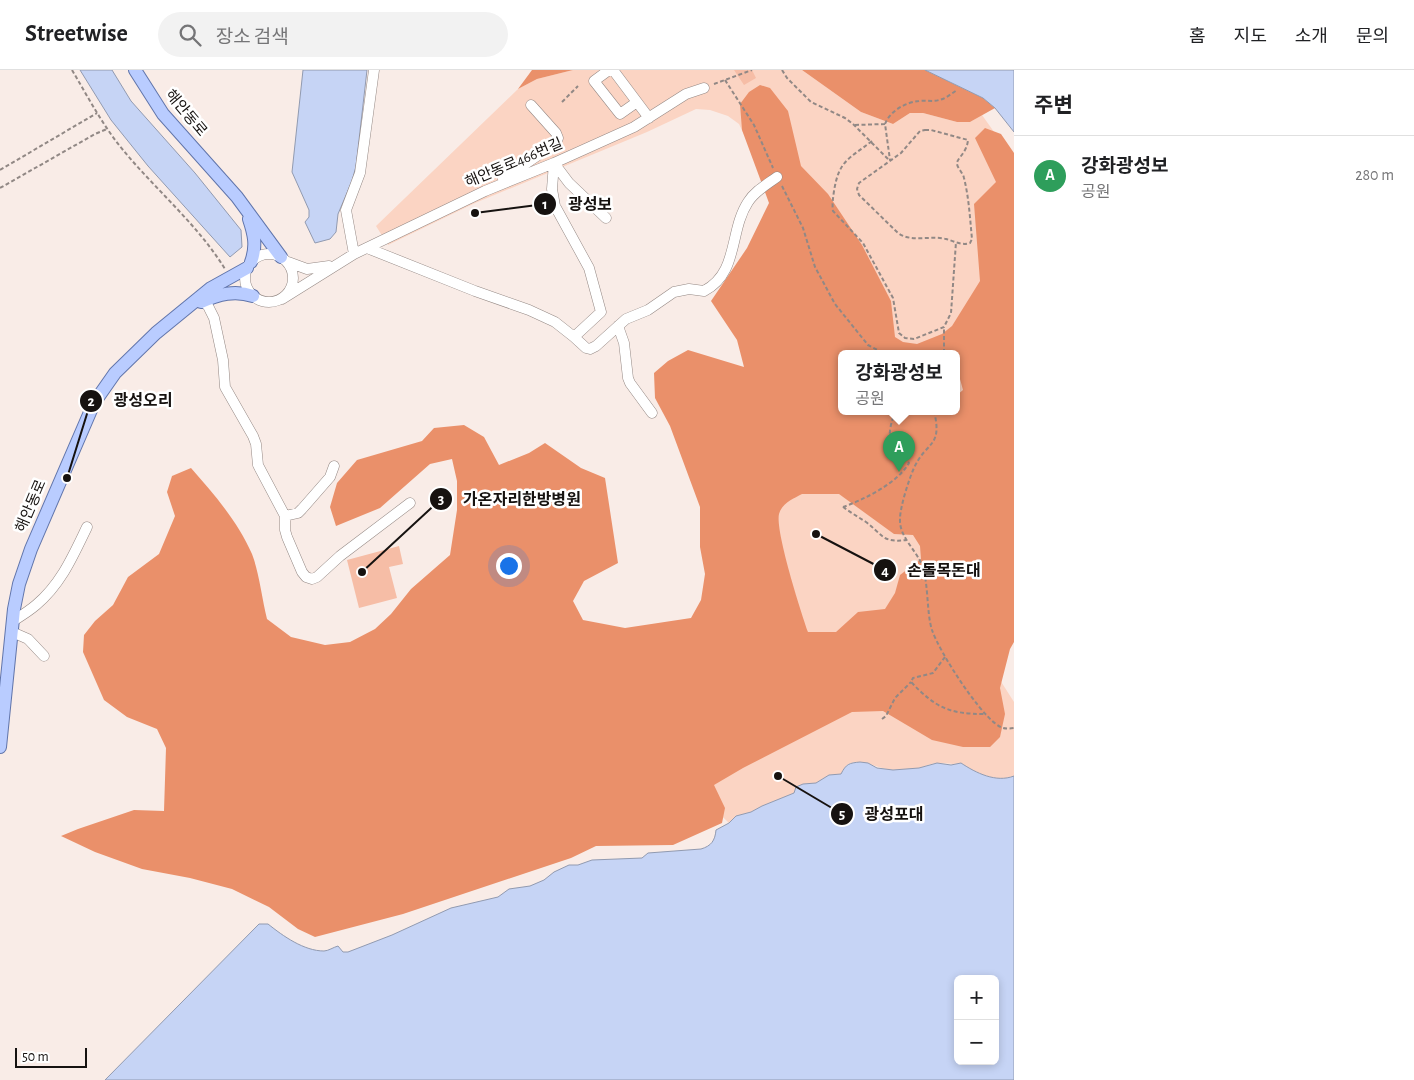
<!DOCTYPE html>
<html lang="ko">
<meta charset="utf-8">
<style>
:root{--surface:#fff;--page:#f2f2f2;--text:#202124;--muted:#757577;--line:#e0e0e0;--accent:#304cbd}
body{margin:0;font-family:"Alegreya Sans","Noto Sans KR",sans-serif;background:var(--page);color:var(--text)}
.controls{position:absolute;right:15px;bottom:15px;display:grid;overflow:hidden;border-radius:8px;box-shadow:0 2px 8px #0003}
.controls button{width:45px;height:45px;display:grid;place-items:center;padding:0;border:0;border-bottom:1px solid var(--line);background:var(--surface);color:var(--text);font:25px sans-serif}
.scale{position:absolute;left:15px;bottom:12px;width:72px;box-sizing:border-box;padding-left:5px;border:2px solid #161210;border-top:0;font-size:14px;line-height:18px;white-space:nowrap;color:#161210;-webkit-text-stroke:4px #fff;paint-order:stroke}
.you{position:absolute;left:508px;top:495px;width:18px;height:18px;margin:-12px;border:4px solid #fff;border-radius:50%;background:#1a73e8;box-shadow:0 0 0 8px #1a73e833}
.badge{display:grid;place-items:center;width:32px;height:32px;border-radius:50%;background:var(--accent);color:#fff;font-size:16px;font-weight:700}
.pin{position:absolute;translate:-50% -41px;filter:drop-shadow(0 1px 2px #0008)}
.pin::after{content:'';position:absolute;top:26px;width:18px;height:15px;background:inherit;clip-path:polygon(0 0,100% 0,50% 100%)}
.popup{position:absolute;left:838px;top:280px;width:122px;height:65px;box-sizing:border-box;display:grid;place-content:center;border-radius:8px;background:var(--surface);filter:drop-shadow(0 1px 4px #0005);font-size:16px;white-space:nowrap;color:var(--muted)}
.popup b{font-size:19px;color:var(--text)}
.popup::after{content:'';position:absolute;left:50%;top:100%;margin-left:-10px;border:10px solid transparent;border-top-color:var(--surface)}
.list{margin:0;padding:0;list-style:none}
h2{display:flex;justify-content:space-between;align-items:center;height:65px;margin:0;padding:0 20px;font-size:21px}
h2 small{font-size:16px;font-weight:400;color:var(--muted)}
.list li{display:grid;grid-template-columns:32px 1fr auto;gap:15px;align-items:center;box-sizing:border-box;height:80px;padding:0 20px;border-top:1px solid var(--line)}
.list b{display:block;font-size:19px;white-space:nowrap}
.list p{margin:0;font-size:16px;white-space:nowrap;color:var(--muted)}
.list em{font-size:16px;font-style:normal;color:var(--muted)}
.icon{flex:none;width:28px;height:28px;fill:none;stroke:currentColor;stroke-width:2;stroke-linecap:round;stroke-linejoin:round}
.map{position:relative;flex:none;width:1014px;height:1010px;overflow:hidden}
header{display:flex;align-items:center;gap:30px;box-sizing:border-box;height:70px;padding:0 25px;background:var(--surface);border-bottom:1px solid var(--line)}
header strong{font-size:24px}
nav{display:flex;gap:28px;margin-inline-start:auto;font-size:18px}
.search{width:350px;height:45px;background:var(--page);display:flex;align-items:center;gap:12px;box-sizing:border-box;padding:0 18px;border-radius:28px;color:var(--muted);font-size:19px}
main{display:flex}
aside{flex:1;background:var(--surface)}
.map>svg:first-child{display:block}
</style>
<header>
<strong>Streetwise</strong>
<div class="search"><svg class="icon" aria-label="search" viewBox="0 0 24 24"><circle cx="10" cy="10" r="6"/><path d="M15 15l6 6"/></svg>장소 검색</div>
<nav><a>홈</a><a>지도</a><a>소개</a><a>문의</a></nav>
</header>
<main>
<div class="map">
<svg width="1014" height="1010" viewBox="0 0 1014 1010">
<rect width="100%" height="100%" fill="#f9ece7"/>
<!-- green -->
<path fill="#fbd4c3" fill-rule="evenodd" d="M573,0H802L861,42L893,54L910,43H923L957,52H970L982,45L1014,90L993,599L1014,632V706C996,713 976,703 961,693C951,695 948,693 938,693C932,693 926,696 919,698C911,699 901,700 892,700C877,699 866,689 851,693C845,695 844,699 841,704L829,705L816,713L803,714L795,723L762,736L751,742L736,746L729,753L701,726L792,168L739,54L728,46L710,40L696,39L647,62L475,133L388,175L376,156L518,19L537,9ZM842,283H956V341H842Z"/>
<!-- forest -->
<path fill="#ea906a" fill-rule="evenodd" d="M532,0H573L537,9L518,19Z
M802,0H925L983,28L995,38L970,52H957L923,43H910L893,54L861,42Z
M760,15L770,18L788,41L801,96L828,124L862,175L891,231L895,267L903,272L917,274L942,264L952,256L980,211L974,134L996,112L975,68L985,58L1001,64L1014,83V572L1010,579L1000,618L1005,644L1000,667L990,677H963L932,670L883,641L852,642L743,698L714,715L725,738L722,753L673,775L596,776L571,788L403,844L315,867L298,859L269,837L232,819L190,808L142,799L95,782L61,766L78,759L134,740L164,741L166,678L157,659L127,647L104,630L83,582L84,565L95,551L113,535L128,507L159,484L175,446L167,422L172,406L191,398C214,424 238,452 252,484C259,502 262,529 267,549L291,567L325,575L350,572L375,559L391,544L411,519L450,485L457,440V411L452,389L430,394L380,438L336,456L330,437L337,413L357,390L422,371L434,358L464,355L484,367L499,395L529,383L545,373L581,398L605,408L618,493L584,511L573,531L583,550L625,558L691,548L701,530L705,504L700,477V437L670,356L655,328L654,303L668,291L688,280L744,297L737,270L711,231L747,178L769,133L742,60L740,34L749,22ZM842,283H956L957,298L963,320L957,325L956,341H842ZM802,424H839L894,464L913,465L920,476L921,489L900,505L895,523L885,539L858,542L836,562H808C801,542 775,461 779,444C782,433 793,429 802,424Z"/>
<!-- water -->
<path fill="#c6d4f5" stroke="#919ab0" fill-rule="evenodd" d="M80,0H112L131,31L195,103L241,160L242,177L230,187L148,96L111,50Z
M303,0H367L356,96L352,111L338,144L336,162L330,169L315,173L305,152L309,147V140L292,102Z
M925,0H1014V62L995,38L983,28Z
M860,692L868,693L877,698L893,700L919,698L937,693L951,695L961,693C976,703 996,713 1014,706V1010H105L259,854H268C283,866 304,881 324,881C328,881 334,877 338,876L343,882H348L392,865L451,838L498,827L509,819L530,816L544,810L554,802L569,795H578L592,790L642,788L648,783L701,779C711,776 715,771 716,760L729,753L736,746L751,742L762,736L794,723L796,717L803,714L816,713L829,705L841,704C846,694 849,693 860,692ZM958,909H995V991H958Z"/>
<!-- building -->
<path fill="#f6bda6" d="M734,0H752L756,8L744,15Z
M399,476L403,494L389,497L397,528L359,538L347,490Z"/>
<g fill="none" stroke-linecap="round" stroke-linejoin="round">
<!-- minor casing -->
<g stroke="#948884" stroke-width="11">
<path id="minor" d="M609,0L594,11L620,44L637,32
M613,0L649,48
M554,93L552,119L555,136L589,198L601,242L574,267
M554,93L569,113L606,148
M503,109L556,73L558,68L556,63L531,35
M367,178L475,221L529,240L555,252L574,267L586,278L590,279L596,276L626,249L648,240L674,222L689,219L704,221C739,203 729,161 748,132C755,121 766,115 777,107
M245 208a24 24 0 1 1 48 0a24 24 0 1 1-48 0Z
M354,184L346,140L360,103L374,0
M288,192L307,199L329,196
M282,229L354,184L485,121L554,93L634,57L686,24L704,18
M202,231L208,236L214,248L223,290L225,317L253,366L256,374L258,395L285,446V460L287,467L302,502L306,507L312,509L317,507L340,486L410,433
M618,256L624,273L628,308L630,313L652,343
M285,446L298,443L302,439L330,407L334,396
M13,551C21,546 29,541 36,535C61,514 73,486 87,457
M12,562L28,569L44,586"/>
</g>
<!-- major casing -->
<g stroke="#6175ab" stroke-width="14">
<path id="major" d="M135,0L163,44L237,127L281,187
M249,149C254,164 257,176 251,192
M201,232C219,224 235,220 253,226
M0,677L14,539L19,514L31,479L94,333L115,303L156,263L211,218L247,198"/>
</g>
<!-- path -->
<path stroke="#918885" stroke-width="2" stroke-dasharray="4 2.5" stroke-linecap="butt" d="M72,0C88,27 103,56 123,80C156,120 198,155 225,199
M782,0L787,8L811,32L845,48L853,54L889,90
M725,10L754,55L773,98
M714,14L752,0
M562,32L578,16
M885,54C890,41 906,32 919,31C926,30 933,32 939,30C945,29 951,24 957,20
M855,55L885,54L890,90
M925,60H931L968,70C967,83 956,89 957,94C958,99 963,103 964,108C969,128 970,149 972,169L970,173C962,176 954,171 946,169C930,165 912,173 898,163L859,125L857,119L859,113L901,83L920,61Z
M872,71C849,89 839,90 834,121C833,128 832,134 833,141L863,173L893,228L899,263L905,268L914,269L944,257L951,243L956,172
M0,100L97,43
M782,116L803,158L815,197L835,234L868,275L883,283
M0,118L95,64L107,59
M944,283V257
M934,341C943,378 926,371 914,398C909,409 900,437 900,449C899,466 915,479 921,493C929,510 926,541 932,560C940,583 977,640 996,654C1002,659 1007,659 1014,658
M843,437C863,430 898,413 909,393C904,385 899,382 893,375C886,367 892,351 895,341
M843,437C850,442 858,447 866,452C883,465 882,473 907,470
M945,587L933,603L913,608L911,612C936,638 949,644 985,644
M882,649L886,646L895,628L911,612"/>
<!-- minor -->
<use href="#minor" stroke="#fff" stroke-width="10"/>
<!-- major -->
<use href="#major" stroke="#b9ccff" stroke-width="12"/>
</g>
<g text-anchor="middle" dominant-baseline="central" stroke-width="5" stroke-linejoin="round" paint-order="stroke">
<!-- street labels -->
<g font-size="15" fill="#161210" stroke="#fff">
<text transform="translate(186 43) rotate(50)">해안동로</text>
<text transform="translate(514 93) rotate(-23)">해안동로466번길</text>
<text transform="translate(31 436) rotate(-67)">해안동로</text>
</g>
</g>
<!-- callouts -->
<path fill="none" stroke="#161210" stroke-width="2" d="M475 143L545 134M67 408L91 331M362 502L441 429M816 464L885 500M778 706L842 744"/>
<g fill="#161210" stroke="#fff" stroke-width="2">
<circle cx="475" cy="143" r="5"/>
<circle cx="67" cy="408" r="5"/>
<circle cx="362" cy="502" r="5"/>
<circle cx="816" cy="464" r="5"/>
<circle cx="778" cy="706" r="5"/>
<circle cx="545" cy="134" r="12"/>
<circle cx="91" cy="331" r="12"/>
<circle cx="441" cy="429" r="12"/>
<circle cx="885" cy="500" r="12"/>
<circle cx="842" cy="744" r="12"/>
</g>
<g font-size="15" text-anchor="middle" font-weight="bold" fill="#fff">
<text x="545" y="139">1</text>
<text x="91" y="336">2</text>
<text x="441" y="434">3</text>
<text x="885" y="506">4</text>
<text x="842" y="749">5</text>
</g>
<g font-size="16" text-anchor="middle" font-weight="bold" fill="#161210" stroke="#fff" stroke-width="5" stroke-linejoin="round" paint-order="stroke">
<text x="590" y="140">광성보</text>
<text x="143" y="336">광성오리</text>
<text x="522" y="435">가온자리한방병원</text>
<text x="944" y="506">손돌목돈대</text>
<text x="894" y="750">광성포대</text>
</g>
</svg>
<div class="controls">
<button>+</button>
<button>−</button>
</div>
<div class="scale">50 m</div>
<div class="you"></div>
<div class="pin badge" style="left:899px;top:402px;background:#2e9e5b">A</div>
<div class="popup"><b>강화광성보</b>공원</div>
</div>
<aside>
<h2>주변<small></small></h2>
<ul class="list">
<li><span class="badge" style="background:#2e9e5b">A</span><div><b>강화광성보</b><p>공원</p></div><em>280 m</em></li>
</ul>
</aside>
</main>
